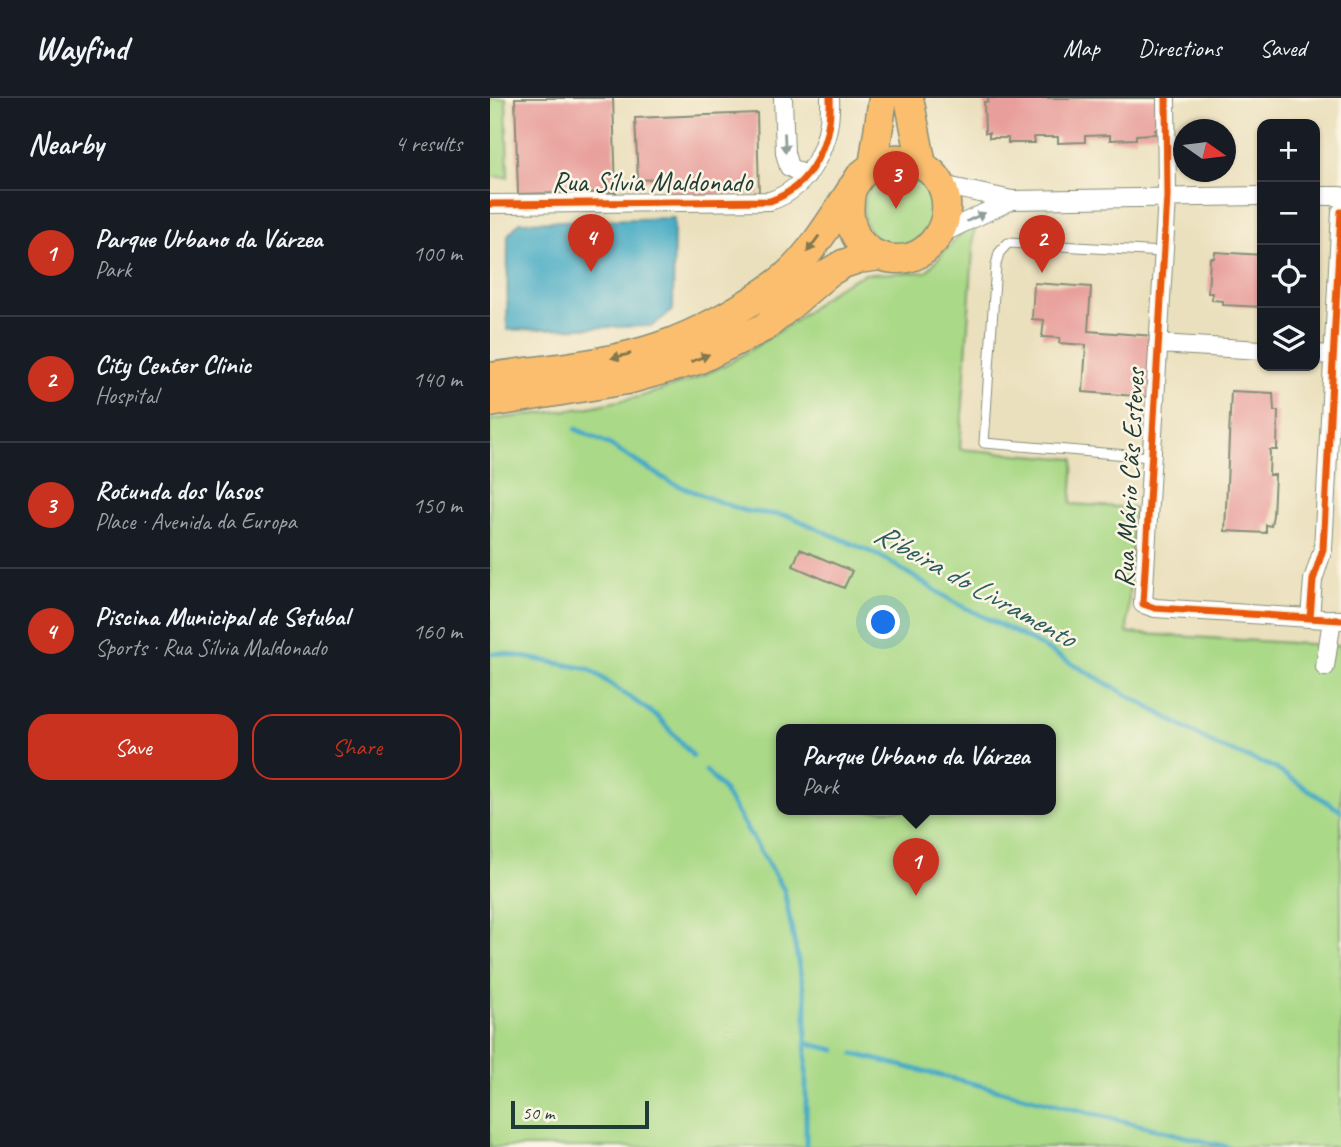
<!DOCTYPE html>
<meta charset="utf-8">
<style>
:root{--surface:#171b24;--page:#20242c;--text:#f1f3f6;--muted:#9ea1a6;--line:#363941;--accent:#c8321e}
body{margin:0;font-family:Caveat,sans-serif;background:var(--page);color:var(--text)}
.controls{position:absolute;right:21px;top:21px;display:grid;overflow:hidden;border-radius:14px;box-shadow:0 2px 5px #0004}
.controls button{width:63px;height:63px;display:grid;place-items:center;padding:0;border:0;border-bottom:2px solid var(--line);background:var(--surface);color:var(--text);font:35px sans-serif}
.compass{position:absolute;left:683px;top:21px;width:63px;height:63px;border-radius:50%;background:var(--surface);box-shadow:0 2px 5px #0004;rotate:104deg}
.scale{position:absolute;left:21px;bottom:18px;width:138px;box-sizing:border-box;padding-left:7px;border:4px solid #1f3d34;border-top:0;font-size:19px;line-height:24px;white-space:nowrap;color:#1f3d34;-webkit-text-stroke:5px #fcf5e5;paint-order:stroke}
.you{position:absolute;left:394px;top:525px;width:24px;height:24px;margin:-18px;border:5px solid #fff;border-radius:50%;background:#1a73e8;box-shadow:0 0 0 10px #1a73e833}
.badge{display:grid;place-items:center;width:46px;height:46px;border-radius:50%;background:var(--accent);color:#fff;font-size:23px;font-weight:700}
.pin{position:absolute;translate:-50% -58px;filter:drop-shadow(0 2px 4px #0008)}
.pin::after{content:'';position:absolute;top:37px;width:24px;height:21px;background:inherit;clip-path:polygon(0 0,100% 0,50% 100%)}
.popup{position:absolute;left:286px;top:626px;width:280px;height:91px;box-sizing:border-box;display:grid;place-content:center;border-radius:14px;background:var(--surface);filter:drop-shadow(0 2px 5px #0005);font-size:23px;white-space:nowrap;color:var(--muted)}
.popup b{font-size:26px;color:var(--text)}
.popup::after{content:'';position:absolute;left:50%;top:100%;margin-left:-14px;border:14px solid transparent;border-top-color:var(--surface)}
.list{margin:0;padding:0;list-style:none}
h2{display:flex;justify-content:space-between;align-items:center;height:91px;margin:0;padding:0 28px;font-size:30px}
h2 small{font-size:23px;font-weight:400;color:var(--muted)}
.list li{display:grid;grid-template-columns:46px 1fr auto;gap:21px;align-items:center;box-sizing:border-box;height:126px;padding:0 28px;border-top:2px solid var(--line)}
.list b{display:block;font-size:26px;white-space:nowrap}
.list p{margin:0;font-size:23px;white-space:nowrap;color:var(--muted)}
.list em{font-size:23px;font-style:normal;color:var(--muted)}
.actions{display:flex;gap:14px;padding:21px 28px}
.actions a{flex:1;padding:16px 0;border:2px solid var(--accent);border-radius:21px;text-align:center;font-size:24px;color:var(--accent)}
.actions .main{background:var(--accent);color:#fff}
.icon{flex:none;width:38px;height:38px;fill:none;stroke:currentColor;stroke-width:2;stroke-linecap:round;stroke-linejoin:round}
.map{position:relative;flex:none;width:851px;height:1049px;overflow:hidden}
header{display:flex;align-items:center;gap:42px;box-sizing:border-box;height:98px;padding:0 35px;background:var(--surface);border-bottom:2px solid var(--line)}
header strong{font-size:33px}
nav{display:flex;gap:38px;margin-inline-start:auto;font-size:24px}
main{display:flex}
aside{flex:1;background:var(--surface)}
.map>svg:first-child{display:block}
</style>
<header>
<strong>Wayfind</strong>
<nav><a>Map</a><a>Directions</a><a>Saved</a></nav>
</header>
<main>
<aside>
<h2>Nearby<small>4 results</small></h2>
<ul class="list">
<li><span class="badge">1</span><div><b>Parque Urbano da Várzea</b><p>Park</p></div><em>100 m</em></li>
<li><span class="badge">2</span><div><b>City Center Clinic</b><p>Hospital</p></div><em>140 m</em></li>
<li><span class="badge">3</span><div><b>Rotunda dos Vasos</b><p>Place · Avenida da Europa</p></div><em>150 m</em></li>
<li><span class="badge">4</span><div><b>Piscina Municipal de Setubal</b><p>Sports · Rua Sílvia Maldonado</p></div><em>160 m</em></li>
</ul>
<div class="actions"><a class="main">Save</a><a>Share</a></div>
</aside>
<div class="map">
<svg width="851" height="1049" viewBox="0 0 851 1049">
<rect width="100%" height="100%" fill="#fcf5e5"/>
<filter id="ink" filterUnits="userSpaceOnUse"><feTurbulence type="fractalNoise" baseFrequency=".0143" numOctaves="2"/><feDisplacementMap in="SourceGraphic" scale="14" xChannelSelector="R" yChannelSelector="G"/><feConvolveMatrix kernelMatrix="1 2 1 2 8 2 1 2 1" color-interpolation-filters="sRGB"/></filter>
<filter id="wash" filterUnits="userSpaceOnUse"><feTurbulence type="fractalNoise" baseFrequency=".00686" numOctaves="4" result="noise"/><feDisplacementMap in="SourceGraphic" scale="28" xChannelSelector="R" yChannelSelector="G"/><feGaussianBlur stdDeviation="1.57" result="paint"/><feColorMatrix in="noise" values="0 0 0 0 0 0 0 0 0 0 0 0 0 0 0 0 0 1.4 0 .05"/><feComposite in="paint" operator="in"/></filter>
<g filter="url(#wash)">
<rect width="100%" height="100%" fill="#ebe0bd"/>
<!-- green -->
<path fill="#aad987" stroke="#648b5e" stroke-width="2" fill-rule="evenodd" d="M0,0H16L18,79H0Z
M373 112a35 35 0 1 1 70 0a35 35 0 1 1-70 0Z
M485,120L470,351L584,361L581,406L644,410L637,535L851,548V1049H0V322L94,310L149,299L200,283L238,266L302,225L346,190L374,176L436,174ZM291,632H561V712H291Z"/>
<!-- water -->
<path fill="#44aac4" stroke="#32747c" stroke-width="2" d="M184,120L183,212L162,228L17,232L18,137L30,124Z"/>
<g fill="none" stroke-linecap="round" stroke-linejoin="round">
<!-- stream -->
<path stroke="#44aac4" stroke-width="5" d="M86,331L118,346L180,384L219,400L255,413L299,418L392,459L464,504L544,544L727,648L783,669L851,713
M0,556L11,555L99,571L168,619L203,658
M216,673L232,690L294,792L316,904V1049
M316,945L345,952
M364,956L737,1049"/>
</g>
<g id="blocks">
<!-- building -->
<path fill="#e89f9b" d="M25,0H123L126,94L28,96Z
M498,0H670L671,32H665V36L646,37V41L620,42V37L595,38V44L568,45V39H544L545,45H518V40H499V35H495L494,4H498Z
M267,15L269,96L176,100L175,81L148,82L145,20Z
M725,154L772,157V209L733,207V203L722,202V195H718L720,160H724Z
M544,185L601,189L598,233L664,238L659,299L593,294L596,247L569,245L570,240L552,239L554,222L542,221Z
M741,293L783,295L784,313H788L787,352H780L779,377H785L783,417L781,428L776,427V435L735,433Z
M310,451L362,473L354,490L303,468Z"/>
</g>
</g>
<g filter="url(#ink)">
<use href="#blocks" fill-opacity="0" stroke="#858e78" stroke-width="2"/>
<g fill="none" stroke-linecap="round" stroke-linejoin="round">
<!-- lane casing -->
<g stroke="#858e78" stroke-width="11">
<path id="lane" d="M661,359L494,345L506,167L509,155L518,145L673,154"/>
</g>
<!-- street casing -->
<g stroke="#858e78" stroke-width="20">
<path id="street" d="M293,0L295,55L299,69L317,78
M676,0L677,99L653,506L665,510L851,522
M452,87L522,102L772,98
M825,98H851
M0,106L280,103C322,89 342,43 340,0
M450,136L522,102
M668,246L772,252
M825,256L843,257
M820,520L823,482L833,451L851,114
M835,569L842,521"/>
</g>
<!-- primary casing -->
<g stroke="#858e78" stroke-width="31">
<path id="primary" d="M419,0L432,67
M383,68L393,0
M0,279C55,271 115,267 168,249C207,236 258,208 290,183C322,158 348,111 371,77C379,70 388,64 399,62C408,59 417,62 425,65C460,76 465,119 443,144C434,155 420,162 405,161C365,158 354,124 362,90
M0,305L137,282L208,262L275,229L338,175L353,166L368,161L391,158"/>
</g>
<!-- lane -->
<use href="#lane" stroke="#fff" stroke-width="9"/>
<!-- street -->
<use href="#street" stroke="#fff" stroke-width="18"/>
<!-- primary -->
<use href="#primary" stroke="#fbbe6e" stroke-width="28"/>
<!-- cycleway casing -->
<g stroke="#fcf5e5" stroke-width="11">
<path id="cycleway" d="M676,0L677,99L653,506L665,510L851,522
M0,106L280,103C322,89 342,43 340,0
M820,520L823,482L833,451L851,114"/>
</g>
<!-- cycleway -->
<use href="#cycleway" stroke="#e8590c" stroke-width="7"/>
</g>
<!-- one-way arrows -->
<defs><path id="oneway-solid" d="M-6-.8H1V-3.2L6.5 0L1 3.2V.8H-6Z" transform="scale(1.75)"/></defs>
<g fill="#8f9e9a">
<use href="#oneway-solid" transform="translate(295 45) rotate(87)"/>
<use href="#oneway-solid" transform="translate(486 119) rotate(-25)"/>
</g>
<g fill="#82774e">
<use href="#oneway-solid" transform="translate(323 146) rotate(126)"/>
<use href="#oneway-solid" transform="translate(131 258) rotate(167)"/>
<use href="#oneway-solid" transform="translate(210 260) rotate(-22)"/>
</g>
</g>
<g text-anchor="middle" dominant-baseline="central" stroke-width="5" stroke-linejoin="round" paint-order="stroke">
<!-- street labels -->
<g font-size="28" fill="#1f3d34" stroke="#fcf5e5">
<text x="162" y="83">Rua Sílvia Maldonado</text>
<text transform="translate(639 380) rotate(-87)">Rua Mário Cãs Esteves</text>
</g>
<!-- water labels -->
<g font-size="30" font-style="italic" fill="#2a5e5f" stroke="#fcf5e5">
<text transform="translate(485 487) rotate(29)">Ribeira do Livramento</text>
</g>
</g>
</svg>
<div class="controls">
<button>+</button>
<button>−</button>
<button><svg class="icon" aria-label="locate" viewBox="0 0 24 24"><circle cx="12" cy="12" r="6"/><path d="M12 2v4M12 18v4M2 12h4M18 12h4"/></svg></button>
<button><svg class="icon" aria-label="layers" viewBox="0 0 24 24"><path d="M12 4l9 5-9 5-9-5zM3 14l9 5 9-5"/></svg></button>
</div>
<svg class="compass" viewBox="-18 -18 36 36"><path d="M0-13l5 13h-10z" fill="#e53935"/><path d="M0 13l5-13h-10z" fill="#9ea1a6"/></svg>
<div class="scale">50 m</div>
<div class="you"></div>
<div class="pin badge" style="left:426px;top:798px">1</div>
<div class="popup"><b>Parque Urbano da Várzea</b>Park</div>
<div class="pin badge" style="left:552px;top:175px">2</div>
<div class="pin badge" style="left:406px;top:111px">3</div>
<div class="pin badge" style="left:101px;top:174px">4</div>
</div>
</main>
